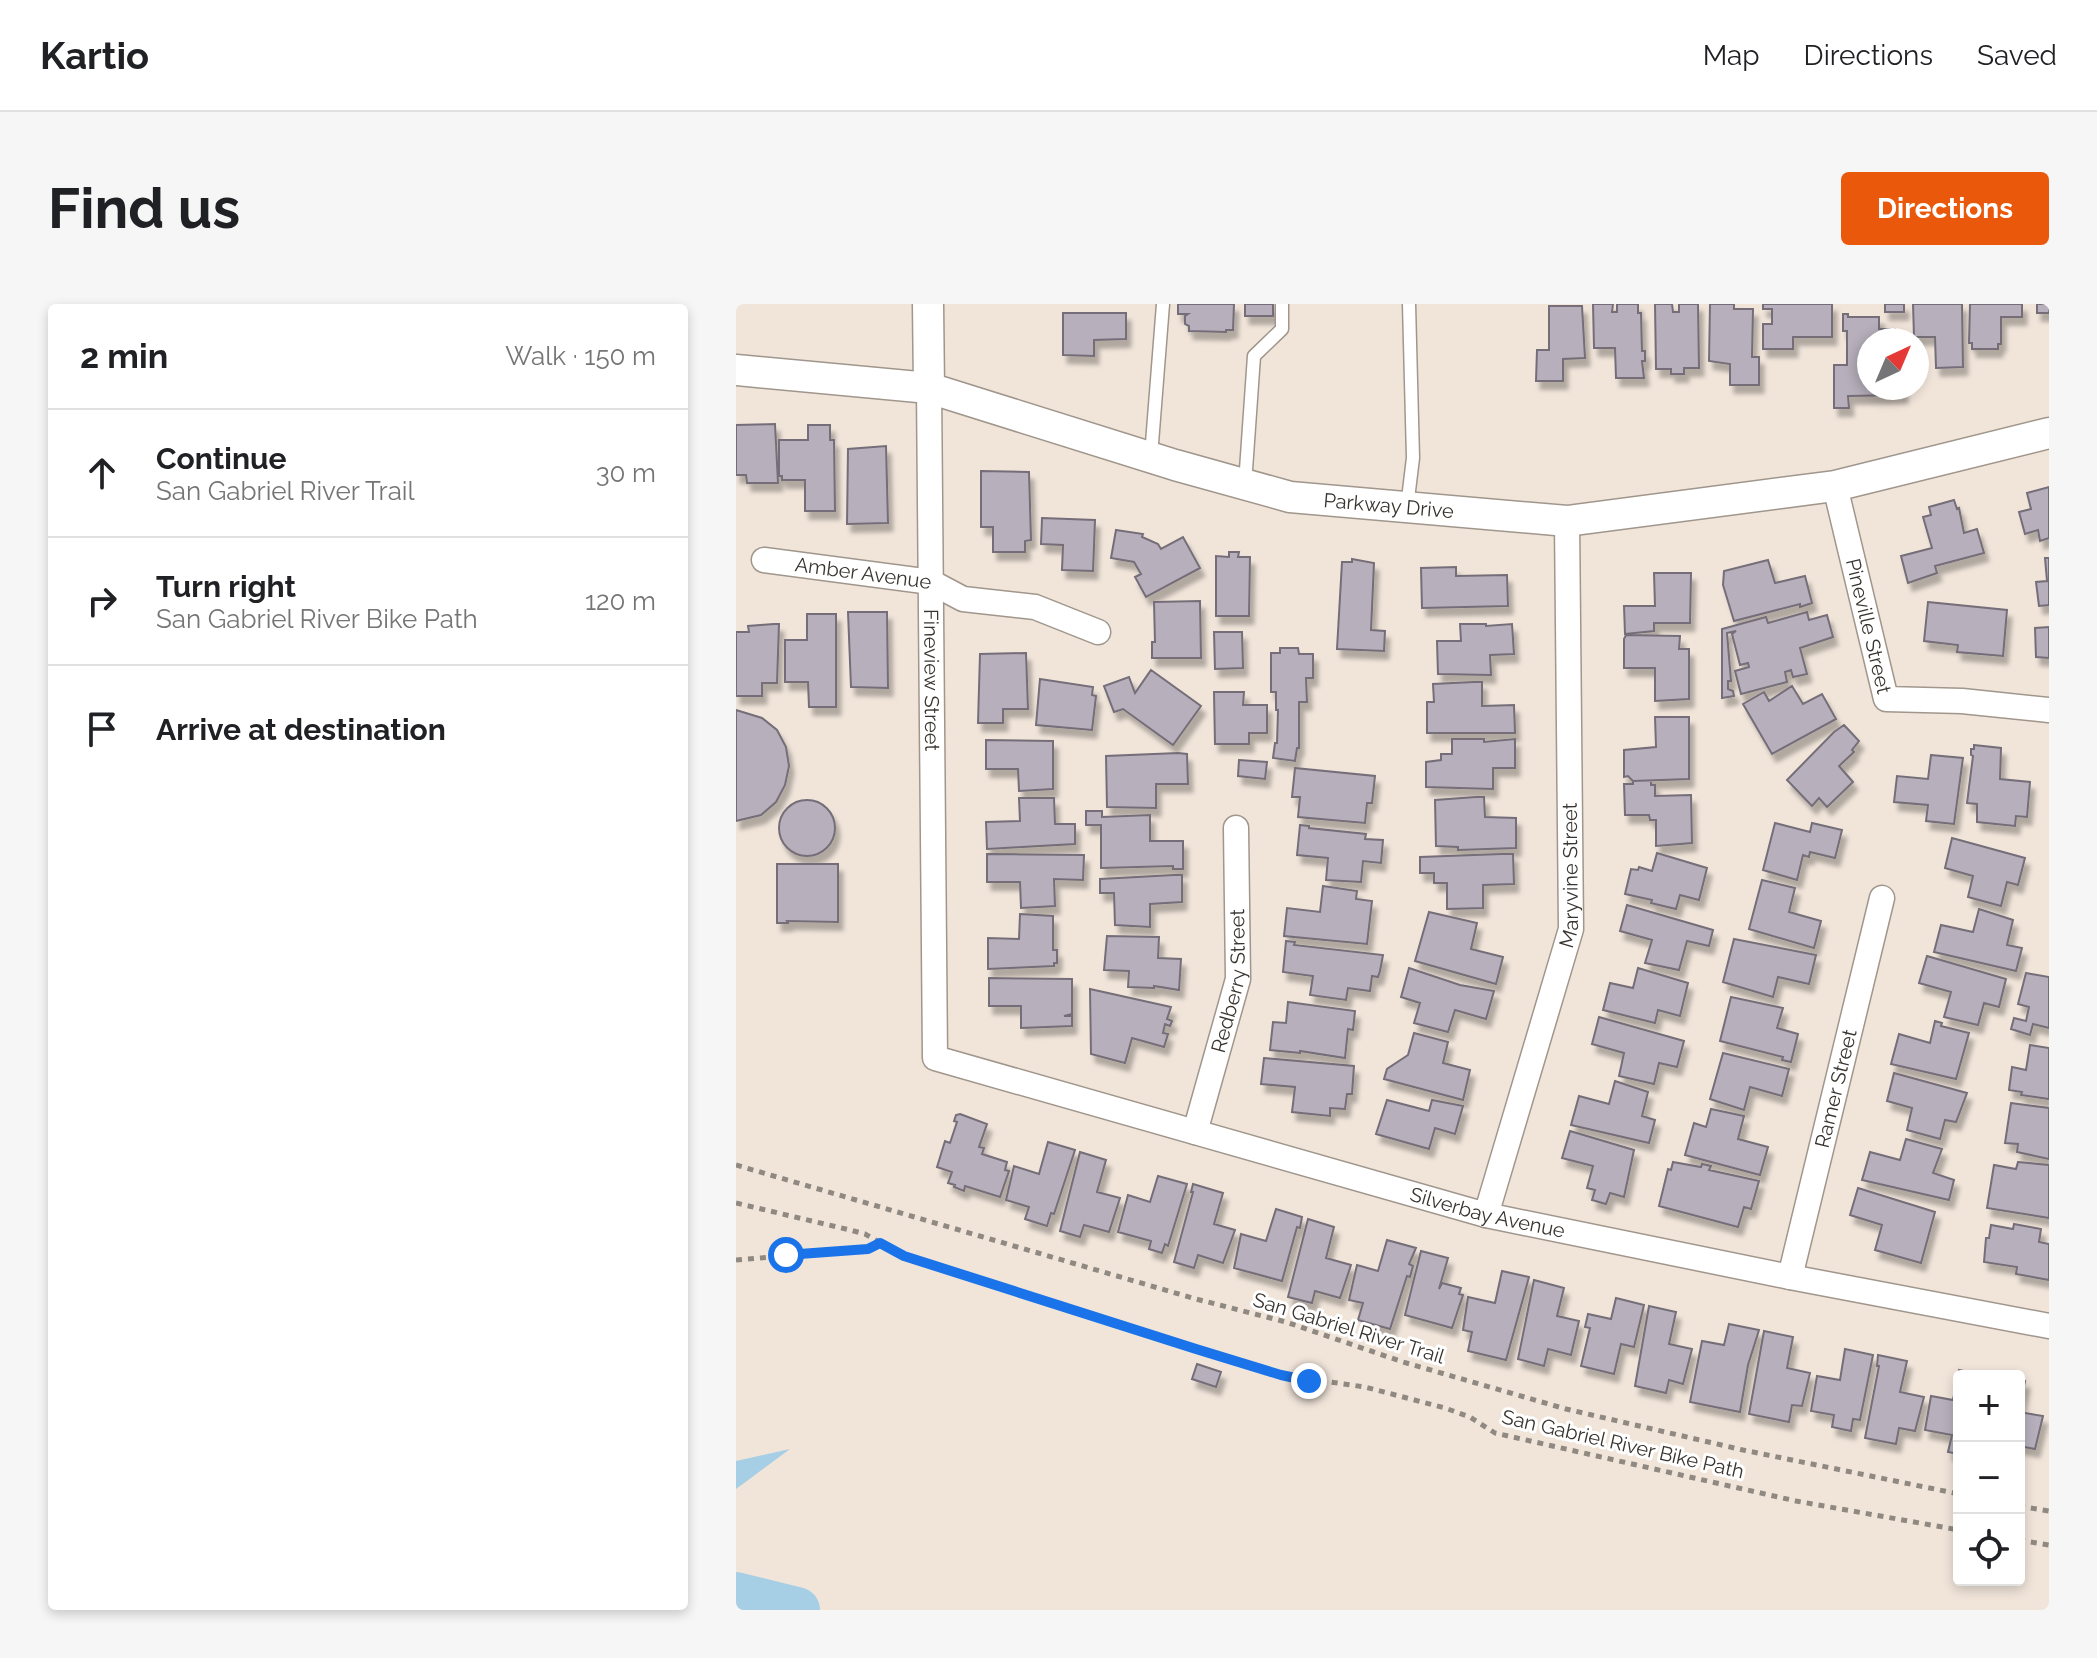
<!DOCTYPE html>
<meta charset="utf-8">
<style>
:root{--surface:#fff;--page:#f6f6f6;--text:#202124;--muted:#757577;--line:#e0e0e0;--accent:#ea580c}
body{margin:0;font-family:Raleway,sans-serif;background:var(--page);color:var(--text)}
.controls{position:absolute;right:24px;bottom:24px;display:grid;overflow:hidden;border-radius:8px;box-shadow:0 4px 12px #0003}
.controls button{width:72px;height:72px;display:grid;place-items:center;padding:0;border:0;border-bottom:2px solid var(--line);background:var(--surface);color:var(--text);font:40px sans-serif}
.compass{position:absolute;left:1121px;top:24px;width:72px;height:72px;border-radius:50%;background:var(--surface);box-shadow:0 4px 12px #0003;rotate:44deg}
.stop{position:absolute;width:24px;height:24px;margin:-18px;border:6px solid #1a73e8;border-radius:50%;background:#fff}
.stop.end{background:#1a73e8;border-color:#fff;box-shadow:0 2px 8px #0008}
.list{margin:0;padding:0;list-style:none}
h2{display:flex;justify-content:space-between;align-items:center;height:104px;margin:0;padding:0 32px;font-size:34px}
h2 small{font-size:26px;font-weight:400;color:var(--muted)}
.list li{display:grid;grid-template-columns:52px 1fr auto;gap:24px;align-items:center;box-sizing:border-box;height:128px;padding:0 32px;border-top:2px solid var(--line)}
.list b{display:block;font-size:30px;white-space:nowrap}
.list p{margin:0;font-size:26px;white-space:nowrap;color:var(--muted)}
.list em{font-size:26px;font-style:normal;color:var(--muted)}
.icon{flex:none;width:44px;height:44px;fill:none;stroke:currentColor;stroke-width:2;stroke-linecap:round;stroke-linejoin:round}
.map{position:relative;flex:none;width:1313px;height:1306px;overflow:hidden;border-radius:8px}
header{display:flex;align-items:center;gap:48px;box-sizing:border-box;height:112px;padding:0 40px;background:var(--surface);border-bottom:2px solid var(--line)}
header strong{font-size:38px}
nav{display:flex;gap:44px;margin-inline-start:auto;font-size:28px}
.intro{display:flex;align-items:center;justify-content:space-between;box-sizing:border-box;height:192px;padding:0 48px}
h1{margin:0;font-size:56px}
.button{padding:20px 36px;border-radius:8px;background:var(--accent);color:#fff;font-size:28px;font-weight:700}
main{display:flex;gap:48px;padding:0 48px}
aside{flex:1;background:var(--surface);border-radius:8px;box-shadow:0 4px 12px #0003}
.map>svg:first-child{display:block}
</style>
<header>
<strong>Kartio</strong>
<nav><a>Map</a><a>Directions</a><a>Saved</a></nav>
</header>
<div class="intro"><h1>Find us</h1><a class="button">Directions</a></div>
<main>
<aside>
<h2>2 min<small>Walk · 150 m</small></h2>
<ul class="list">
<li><svg class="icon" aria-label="ahead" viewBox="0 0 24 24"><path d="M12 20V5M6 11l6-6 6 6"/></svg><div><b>Continue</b><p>San Gabriel River Trail</p></div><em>30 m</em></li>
<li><svg class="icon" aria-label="right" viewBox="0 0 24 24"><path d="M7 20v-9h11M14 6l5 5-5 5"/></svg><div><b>Turn right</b><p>San Gabriel River Bike Path</p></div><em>120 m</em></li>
<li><svg class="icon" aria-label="arrive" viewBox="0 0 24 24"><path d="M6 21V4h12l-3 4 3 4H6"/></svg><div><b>Arrive at destination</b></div></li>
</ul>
</aside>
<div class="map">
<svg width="1313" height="1306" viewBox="0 0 1313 1306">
<defs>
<filter id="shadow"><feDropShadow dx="4.5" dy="8" stdDeviation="2" flood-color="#0004"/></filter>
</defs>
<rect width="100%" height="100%" fill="#f1e5da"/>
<!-- water -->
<path fill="#a6cee5" d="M54,1145L0,1185V1157Z"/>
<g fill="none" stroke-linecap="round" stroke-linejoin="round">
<!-- river -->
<path stroke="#a6cee5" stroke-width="46" d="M0,1291L61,1306"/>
</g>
<!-- building -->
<path fill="#b7b0bc" stroke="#746e79" stroke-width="2" filter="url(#shadow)" d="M442,0H498L497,26H490V28L453,27V22L449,20V12L452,10H442Z
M509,0H537V12H509Z
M857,0H877L876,8H881V0H902V9H905L906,47H909V57H906L908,74H880L879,44H858Z
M919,0H936L937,8H943V0H962L963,64H948V70H935V65H920Z
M974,0H998V5H1017L1016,53H1023V81H994V60L973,57Z
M1027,0H1096V33H1057V45H1027V20H1036V5H1027Z
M1149,0H1168V8H1149Z
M1177,0H1226L1227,63L1200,64L1199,33H1178Z
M1234,0H1286V13H1265V40H1262V45H1236V39H1233Z
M1301,0H1313V9H1301Z
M813,2H846L849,54L827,55V77H800L801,46H813Z
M327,9H390V35L358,36V52L327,51Z
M1107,10H1112V13H1143V25H1159V36H1133V84H1167V91L1112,92L1113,104H1098V61H1111V27H1107Z
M39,120L42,179H11L10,171H0V121Z
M72,121H94V136H98L99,207H69V176H46V172H43V136H72Z
M150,142L152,219L111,220L112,145Z
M245,167L293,168L295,236L289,237V248H257V223H245Z
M1313,183V234L1304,237L1302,226L1289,230L1283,208L1295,205L1291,189Z
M1218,196L1221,205L1223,204L1228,229L1241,225L1248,249L1199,262L1201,269L1172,279L1165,252L1196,244L1187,213L1195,211L1193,203Z
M306,214L359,216L357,267L326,266L327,241L305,240Z
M380,226L407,230L406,233L422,240L425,245L447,233L464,264L410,293L399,273L405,270L398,258L375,254Z
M493,248H503L502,253H514L513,312H480V252L493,253Z
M1309,254H1313V301L1303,302L1300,278L1311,277Z
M616,255L638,259L635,326L649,327L648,347L601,345L606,258H616Z
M1032,256L1039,279L1069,272L1076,299L1064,303V300L998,317L987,281L988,267Z
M720,263V272L771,271L772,302L686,304L685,264Z
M918,269H955L954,319H918V327L889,330L888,302H919Z
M464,297L465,354H416V338H419L418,298Z
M1192,298L1271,306L1267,352L1221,348L1222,341L1188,337Z
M112,308H151L152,384L115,383Z
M1071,308L1073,316L1091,311L1097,333L1064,344L1071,370L1057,373L1055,366L1049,368L1051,378L1005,390L999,367L1013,363L1012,359L1004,361L996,330L1000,327L991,329L995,377H992V385L997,387L998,392L986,394V325L1030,313L1032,319Z
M71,310H100V403H73L72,378H49V336H71Z
M38,320H43L41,379H26V392H0V328H13L12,322Z
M724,320H750V322L776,320L778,350L754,351L755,371L702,370L701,337H725Z
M1313,323V354L1300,353L1299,324Z
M478,328H506L507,364L479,365Z
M890,331L944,332L943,345H953V395L919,397V364H888V335Z
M544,344H562L563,350H577V374H570L571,398H563V444H561L559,457L537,454L539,439H541L542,406H540V388H535V349H544Z
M290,349L292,405H267V419H242L244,350Z
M415,366L465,402L437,441L387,405L378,408L368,382L393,373L399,389Z
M304,375L357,383L356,391L360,392L356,426L300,421Z
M738,378H746V402L778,401L779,429H691V398H698L697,380Z
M1056,382L1067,400L1086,390L1100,415L1036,450L1007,400L1028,388L1033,397Z
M478,388H508L507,401H531V429H513V440H479Z
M0,406L26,414L41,426L50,443L53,462L49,481L40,498L25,511L0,517Z
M919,413H953V475L897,477L892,472L888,473V446L920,443Z
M1108,421L1123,437L1116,446L1118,448L1103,462L1117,478L1091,503L1083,494L1076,502L1051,476L1098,428Z
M716,435H748V438L779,435V464H757V485L690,483V458L705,456V450H716Z
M250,436L317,437V485L283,487L282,465H250Z
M1238,441L1265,444L1264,475L1294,478L1291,513L1280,512L1279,522L1241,518V500L1231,499L1237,452L1235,451V445H1238Z
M442,449L451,450L452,480H420V504L371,503L370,452Z
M1195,451L1227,454L1218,520L1190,517L1192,501L1158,498L1161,472L1192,475Z
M503,456L531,458L529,475L502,472Z
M559,464L639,472L636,499H631L629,519L562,513L564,493H556Z
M897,477H915V481H919V492L955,491L956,539L920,542V516H914L913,511H889L888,480H897Z
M740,493H748L749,513L780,514V544L722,546V543L700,542L699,496Z
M283,494H318L319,520H339V540L251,545L250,518L284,517Z
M43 524a28 28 0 1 1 56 0a28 28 0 1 1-56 0Z
M350,507H366V513L414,511V537H447V565H437V562L365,564V521H350Z
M1039,519L1074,528L1076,519L1106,526L1099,554L1074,548L1073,553L1067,551L1061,576L1027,566Z
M564,521L573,522V524L630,530L629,535L647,536L645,559L627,557L625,578L590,576L592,554L561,551Z
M1216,534L1289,554L1282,581L1271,578L1265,602L1232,593L1237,572L1209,564Z
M921,549L971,564L963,596L944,591L940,605L915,599L916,596L889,590L895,565L902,566L903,563L916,567Z
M251,550L348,551L347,576L318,575L319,602L285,604L284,578H251Z
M766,550H777L778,580L747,581V604L711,605V579H698V569H684V553Z
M41,560H102V618L51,617L52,619H41Z
M438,571H446V598L414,600V623L379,621L378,589H364V575Z
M1026,576L1059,584L1053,608L1085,617L1078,644L1013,625Z
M587,582L621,587L620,595L636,597L631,640L548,632L551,604L584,608Z
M891,601L977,626L973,642L951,637L943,666L909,659L916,636L884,627Z
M1243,605L1277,616L1271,641L1286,644L1280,667L1198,648L1205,621L1237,628Z
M693,608L741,619L735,645L767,653L760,680L679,657Z
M284,610L317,612V646H321V659H318V662L252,665V634L283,635Z
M371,632L423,633L422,654L445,655L443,686L418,682V684L392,683L393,667L368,666Z
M998,635L1080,651L1073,680L1042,673L1037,693L987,678Z
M550,637L559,638L558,641L647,651L644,667L642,673L636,672L634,687L612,684L610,696L574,691L577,672L547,668Z
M1191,652L1270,675L1263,703L1248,699L1242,721L1208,713L1215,688L1183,679Z
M673,664L724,681L758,687L750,715L719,706L712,728L678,719L684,699L665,693Z
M902,664L952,679L944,712L922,706L919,719L867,706L874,679L897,684Z
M1290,669L1313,673V724L1297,720L1294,731L1275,725L1278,714L1290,717L1293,703L1282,700Z
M253,674L336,675V710L328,712H336V722L285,724V702H253Z
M354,685L435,703L431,715L436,717L434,722L429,720L427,729L432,730L428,743L396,734L389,759L355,750Z
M995,693L1047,704L1041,724L1062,730L1055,758L1046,756L1047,753L984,737Z
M552,698L619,707L617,726L612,725L609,754L564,747V749L534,746L537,718L550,719Z
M863,713L948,737L941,763L923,759L918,780L883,772L888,749L856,740Z
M1199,717L1206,719L1205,722L1233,729L1220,775L1155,760L1163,730L1194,739Z
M678,729L712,738L707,759L734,766L727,796L648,775L651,765L672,751Z
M1294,741L1313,744V795L1285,791L1286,788L1273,786L1276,763L1290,766Z
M987,749L1053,765L1046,792L1014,783L1008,806L974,795Z
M528,754L618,762L616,790H611L609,805L594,804V812L556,808L559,783L525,780Z
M1158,769L1231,789L1220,818L1209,816L1204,835L1171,826L1176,804L1151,797Z
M879,777L912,788L906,812L919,816L913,839L835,821L843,792L873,800Z
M651,796L693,807L696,796L727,802L719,830L699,824L693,845L640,830Z
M1275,799L1313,804V855L1281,848L1282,840L1269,839Z
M975,805L1008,812L1002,835L1032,843L1024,871L949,851L958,819L970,823Z
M224,810L251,820L243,843L248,844L246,850L271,858L269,866L273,867L264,893L229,882L228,887L218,883L219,881L212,879L216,868L201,863L209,837L214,839L221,818L218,817L220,811Z
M834,827L898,846L888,893L874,889L870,900L856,896L859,886L851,884L857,862L826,854Z
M1170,835L1206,845L1197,869L1218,876L1213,896L1126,876L1134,848L1164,856Z
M312,838L339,846L318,910L315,909L311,922L289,915L293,903L270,896L278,862L303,870Z
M344,848L370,856L361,888L384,894L373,928L348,921L344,933L324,927Z
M937,858L965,863L966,860L975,862L973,866L1023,877L1015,905L1008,903L1002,923L923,902L932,865L935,866Z
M1282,858L1313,861V914L1251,904L1258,861L1280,865Z
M422,872L451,880L432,942L429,940L426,949L413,945L415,937L382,928L392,891L414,898Z
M457,880L487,889L478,920L499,926L487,959L462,951L458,964L438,958L457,888H455Z
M1122,884L1199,908L1185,959L1139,946L1146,921L1114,911Z
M540,905L566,913L564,924L561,923L546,977L498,964L505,930L530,937Z
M572,915L598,923L590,954L615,961L604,994L579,987L576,999L552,993Z
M1278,920L1305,925L1303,938L1313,940V976L1280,970L1281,963L1248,958L1250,934H1253L1255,921L1277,925Z
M651,936L680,944L673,960L677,962L674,973L671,972L654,1025L622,1016L627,999L613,996L621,961L642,967Z
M685,947L712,954L703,985L706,979L725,984L723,990L727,991L716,1024L669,1011Z
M766,967L793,973L770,1056L732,1047L736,1028L727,1026L732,993L759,999Z
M798,976L828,984L821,1012L843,1017L835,1051L812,1045L808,1062L782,1055Z
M880,994L908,1001L898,1043L885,1040L878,1070L845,1062L854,1024L849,1023L852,1010L875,1015Z
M913,1002L940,1008L933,1040L956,1045L947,1080L933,1076L930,1089L899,1082Z
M993,1020L1023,1026L1012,1061L1004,1108L954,1098L966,1037L988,1041Z
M1028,1027L1057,1033L1051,1064L1074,1069L1066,1102L1056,1101L1053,1118L1013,1110Z
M1109,1045L1137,1051L1124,1116L1117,1115L1115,1127L1096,1123L1098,1111L1075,1107L1081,1072L1104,1076Z
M1142,1051L1171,1057L1164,1088L1188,1093L1179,1127L1163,1124L1160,1140L1129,1134L1143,1062H1141Z
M461,1060L485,1068L480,1083L456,1075Z
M1223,1066L1253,1072H1223V1150L1212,1148L1216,1131L1189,1126L1195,1092L1217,1096Z
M1283,1076L1289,1077L1283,1108L1307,1112L1299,1145L1283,1142Z"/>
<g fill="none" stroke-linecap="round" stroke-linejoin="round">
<!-- service casing -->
<g stroke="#a0968c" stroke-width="15">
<path id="service" d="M415,152L427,0
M509,180L518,52L546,25V0
M671,203L677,154L673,0"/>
</g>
<!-- minor casing -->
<g stroke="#a0968c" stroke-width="27">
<g id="minor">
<path id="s1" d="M193,84L199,754L750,911L1054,973L1313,1022"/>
<path id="s2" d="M1099,182L1150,395L1226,397L1313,406"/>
<path id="s3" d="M28,256L195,278L227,295L299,303L362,328"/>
<path id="s4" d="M459,828L502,675L500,524"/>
<path id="s5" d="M750,911L835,625L831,217"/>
<path id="s6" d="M1054,973L1146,594"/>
</g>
</g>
<!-- tertiary casing -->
<g stroke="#a0968c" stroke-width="33">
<g id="tertiary">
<path d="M192,0L193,84"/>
<path id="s7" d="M0,66L193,84L439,161L554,193L831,217L1099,182L1313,129"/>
</g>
</g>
<!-- path -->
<path stroke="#908981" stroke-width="5" stroke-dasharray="6 6" stroke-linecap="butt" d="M0,861L460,995L550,1018L667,1058L830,1105L1007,1146L1223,1190
M0,899L114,926L129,930L168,952L545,1071L629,1083L709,1104L734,1113L759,1129L1060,1197L1223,1226
M0,956L132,945L144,939
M1283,1202L1313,1207
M1283,1236L1313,1241"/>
<!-- service -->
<use href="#service" stroke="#fff" stroke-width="12"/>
<!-- minor -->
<use href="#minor" stroke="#fff" stroke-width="24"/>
<!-- tertiary -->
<use href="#tertiary" stroke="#fff" stroke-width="30"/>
</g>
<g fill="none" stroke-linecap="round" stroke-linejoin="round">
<!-- route -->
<path stroke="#1a73e8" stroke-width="10" d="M50,951L132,945L144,939L168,952L460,1045L545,1071L573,1077"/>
</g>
<g text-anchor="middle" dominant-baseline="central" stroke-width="6" stroke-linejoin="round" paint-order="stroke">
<!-- street labels -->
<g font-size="20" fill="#383430" stroke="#fff">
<text stroke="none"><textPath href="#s7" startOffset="670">Parkway Drive</textPath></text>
<text stroke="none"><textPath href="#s3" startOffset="100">Amber Avenue</textPath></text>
<text stroke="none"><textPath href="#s2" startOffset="144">Pineville Street</textPath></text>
<text stroke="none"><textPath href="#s1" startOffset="292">Fineview Street</textPath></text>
<text stroke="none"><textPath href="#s5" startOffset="352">Maryvine Street</textPath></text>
<text stroke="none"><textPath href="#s4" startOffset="156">Redberry Street</textPath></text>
<text stroke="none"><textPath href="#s6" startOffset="194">Ramer Street</textPath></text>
<text stroke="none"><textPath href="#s1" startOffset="1244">Silverbay Avenue</textPath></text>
<text transform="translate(613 1024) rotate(17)">San Gabriel River Trail</text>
<text transform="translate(887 1140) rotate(13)">San Gabriel River Bike Path</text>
</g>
</g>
</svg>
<div class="controls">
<button>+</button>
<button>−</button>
<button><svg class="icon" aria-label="locate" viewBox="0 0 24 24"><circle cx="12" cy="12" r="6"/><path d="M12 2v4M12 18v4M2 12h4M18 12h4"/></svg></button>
</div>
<svg class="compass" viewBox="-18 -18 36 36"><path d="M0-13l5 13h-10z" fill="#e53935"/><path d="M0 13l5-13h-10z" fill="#757577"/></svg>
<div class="stop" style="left:50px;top:951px"></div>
<div class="stop end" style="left:573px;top:1077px"></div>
</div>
</main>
